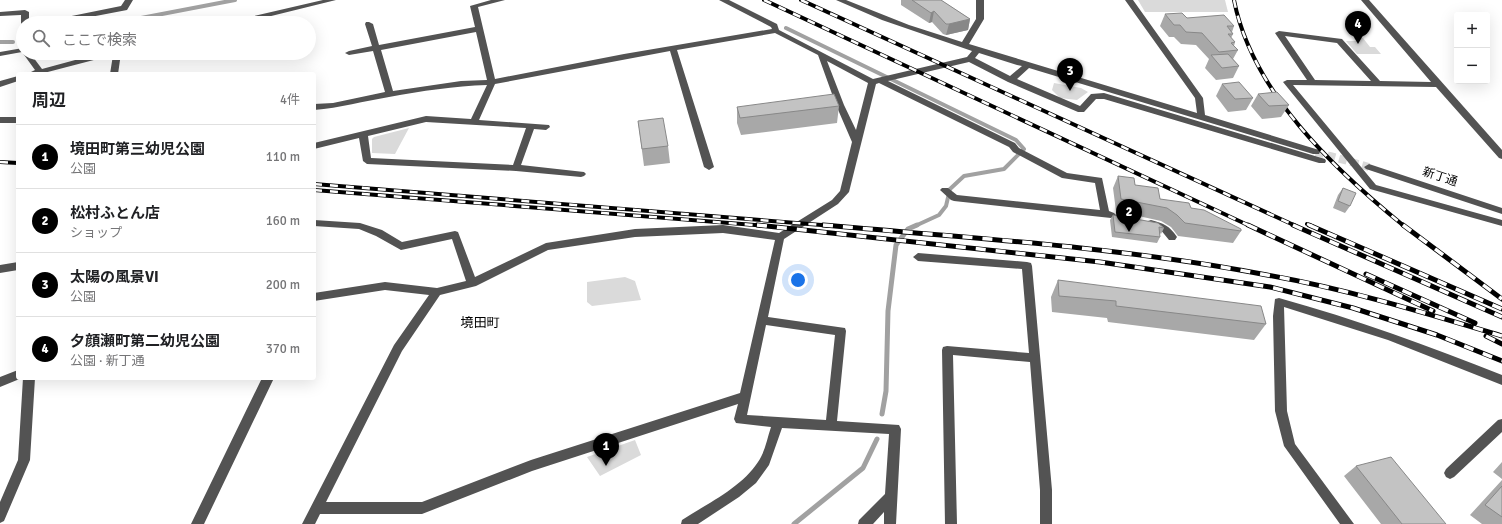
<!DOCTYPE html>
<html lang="ja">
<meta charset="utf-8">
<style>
:root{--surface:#fff;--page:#f6f6f6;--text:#202124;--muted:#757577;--line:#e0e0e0;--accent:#000}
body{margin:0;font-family:Signika,"Noto Sans JP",sans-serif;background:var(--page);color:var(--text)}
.controls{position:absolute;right:12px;top:12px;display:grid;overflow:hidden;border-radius:4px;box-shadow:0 4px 16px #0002}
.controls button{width:36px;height:36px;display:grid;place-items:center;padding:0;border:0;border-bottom:1px solid var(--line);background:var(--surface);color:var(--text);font:20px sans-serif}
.you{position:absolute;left:798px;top:280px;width:14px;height:14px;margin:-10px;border:3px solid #fff;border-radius:50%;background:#1a73e8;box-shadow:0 0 0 6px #1a73e833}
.badge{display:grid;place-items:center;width:26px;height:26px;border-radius:50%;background:var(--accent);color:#fff;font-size:13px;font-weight:700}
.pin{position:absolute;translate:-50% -33px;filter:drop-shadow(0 1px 2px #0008)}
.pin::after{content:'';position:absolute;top:21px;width:14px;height:12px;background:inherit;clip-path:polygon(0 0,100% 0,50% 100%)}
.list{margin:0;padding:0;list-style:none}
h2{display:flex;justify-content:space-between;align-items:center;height:52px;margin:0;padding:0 16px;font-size:17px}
h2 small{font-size:13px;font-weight:400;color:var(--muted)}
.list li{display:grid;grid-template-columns:26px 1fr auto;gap:12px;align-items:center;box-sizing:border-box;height:64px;padding:0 16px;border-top:1px solid var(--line)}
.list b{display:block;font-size:15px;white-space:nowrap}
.list p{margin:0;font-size:13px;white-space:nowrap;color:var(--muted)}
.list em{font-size:13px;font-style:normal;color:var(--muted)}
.icon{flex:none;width:22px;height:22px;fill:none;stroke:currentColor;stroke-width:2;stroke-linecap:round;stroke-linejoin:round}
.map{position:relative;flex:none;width:1502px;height:524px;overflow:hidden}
.search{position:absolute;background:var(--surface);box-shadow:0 4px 16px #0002;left:16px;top:16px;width:300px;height:44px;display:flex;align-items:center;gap:10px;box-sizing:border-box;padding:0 14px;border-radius:22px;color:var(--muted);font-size:15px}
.panel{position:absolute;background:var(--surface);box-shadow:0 4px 16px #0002;left:16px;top:72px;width:300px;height:308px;border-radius:4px}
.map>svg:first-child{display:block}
</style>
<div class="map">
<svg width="1502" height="524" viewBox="0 0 1502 524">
<rect width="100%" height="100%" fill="#fff"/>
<!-- green -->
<path fill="#dadada" d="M1138,0H1225L1228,12H1145Z
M1354,38H1363L1370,47H1375L1381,54H1357L1346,41H1356Z
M1054,83L1081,88L1088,92L1077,100L1060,98L1052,90Z
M409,128L395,154L372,153V139L374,137Z
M625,277L635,281L641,300L592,306L587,302V282Z
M635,440L641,455L600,476L587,457Z"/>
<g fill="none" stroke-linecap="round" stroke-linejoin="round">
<!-- stream-far1 -->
<path stroke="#a1a1a1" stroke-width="4" d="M115,23L235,0
M786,28L1016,140L1024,149L1004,169L964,176L950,189L946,206L939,215L915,226
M0,42H13"/>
<!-- stream -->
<path stroke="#a1a1a1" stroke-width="5" d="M882,414L886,391L888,311L896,245L908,229L917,225
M794,524L863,468L877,439"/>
<!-- minor-tunnel -->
<path stroke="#d9d9d9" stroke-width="8" stroke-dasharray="8 4" stroke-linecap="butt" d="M1316,152L1369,167"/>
<!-- minor -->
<path fill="#535353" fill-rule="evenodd" d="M125,0H133L127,10L59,23H43L47,21L121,6Z
M323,0H336L243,23H229L233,21Z
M491,0H505L478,7L495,79L624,54L772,29L771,27L719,0H729L777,24L779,30L873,79L967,57L972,51L882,20L836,0H846L909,25L962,42L976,19V0H984V19L969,44L1197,113L1195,98L1125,0H1133L1203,98L1205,115L1319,150L1320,152L1319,154H1313L1029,68L1017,79L1080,106L1091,94L1104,93L1325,159L1326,161L1325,163H1319L1104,99H1096L1084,112H1078L1008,82L969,62L888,81L1015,143L1019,148L1067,173L1102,178L1109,211L1114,213L1116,215L1111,218L954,201L951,200L940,190L942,188H948L957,195L1100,210L1095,183L1062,178L1013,152L1009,147L879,83L876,84L849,192L838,204L784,239L768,317L845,328L846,331L837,421L899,425L901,429L896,524H884V512L873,524H858L859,520L885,494L889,434L782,428L769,465L756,483L739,497L698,524H681L682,520C708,503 741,488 758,462C765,452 767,439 771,427L736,423L734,419L738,404L532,471L422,514H320L315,524H302L394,345L429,295L385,290L314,301V293L385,282L437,288L466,281L452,239L401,250L376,236L359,229L314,226V220L360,223L382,230L402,242L455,231L458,232L475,277L546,243L635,229L723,225L779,233L832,200L840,191L852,142L836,105L818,55L775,33L677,50L714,167L709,170L704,167L670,51L495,84L479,120L549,125L550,127L546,130L534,129L521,165L584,172L586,174L584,176L581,177L516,171L367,164L363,161L359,138L314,149V143L426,116L471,119L487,85C454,86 422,91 389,97C364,101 340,108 314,110V104L333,103L385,92L373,51L349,55L345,53L349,51L372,46L365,24L366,22H369L373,24L379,45L475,27L470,6ZM476,32L487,80L461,81L393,91L381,50ZM979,53L1017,65L1022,66L1010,76L975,58ZM827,61L868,83L856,130L844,105ZM426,122L526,128L513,165L371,158L368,136ZM723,233L775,240L740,393L531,460L422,502H326L402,351L440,295L476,286L548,250L635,237ZM766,325L835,335L826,420L747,415Z
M1361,0H1369L1502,150V159L1499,158L1436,87L1293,85L1376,185L1502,220V226L1370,189L1283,82L1287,80H1307L1275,33L1279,31L1342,39L1380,81L1431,82ZM1285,36L1337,43L1371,81L1315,80Z
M25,10L29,12V23H23V25L21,23V15L0,16V12Z
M23,48V53H30L42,69L101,53H121L118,74H110L113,55L40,74H27L35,70L22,52L0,56V52Z
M18,76V81L0,87V81Z
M0,117H18V123H0Z
M1369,164L1502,208V214L1366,169L1364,167Z
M1151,220C1163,223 1170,226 1177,237L1175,240H1169L1160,229L1148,225L1146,223L1148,221Z
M918,253L1027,262L1031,263L1032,266L1052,490V524H1040V490L1030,362L953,355L957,524H945L942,350L943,347L947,346L1029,353L1022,269L918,261L913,257Z
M18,262V270L0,273V265Z
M1279,298C1355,319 1429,346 1502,375V385L1388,340L1284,307L1287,411L1295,444L1354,524H1340L1284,446L1275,411L1273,316L1275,299Z
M18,370V378H22L0,387V377Z
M23,378H35L30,460L4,521L0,523V502L18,460Z
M262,378H274L204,524H191Z
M1502,419V432L1454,477L1450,479L1446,477L1444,473L1446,469L1498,420Z"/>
<!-- rail-far1 casing -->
<g stroke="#000" stroke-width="4">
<path id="rail-far1" d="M764,0L1250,226
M801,0L1296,226
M1234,0C1252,92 1334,169 1404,226
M0,162L18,163
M314,184L834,226
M314,190L766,226
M1307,224L1312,226"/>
</g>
<!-- rail casing -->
<g stroke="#000" stroke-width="5">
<path id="rail" d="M757,225L1100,262L1270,287L1353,308L1437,335L1502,361
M823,225C971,238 1121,247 1267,275C1347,289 1425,313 1502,336
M1248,225L1433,311
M1293,225L1502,317
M1309,225L1502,309
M1403,225L1502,299
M1366,274L1475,323
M1486,336L1502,344"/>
</g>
<!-- rail-far1 -->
<use href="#rail-far1" stroke="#fff" stroke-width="2.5" stroke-dasharray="8" stroke-linecap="butt"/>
<!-- rail -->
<use href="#rail" stroke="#fff" stroke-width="3.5" stroke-dasharray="10" stroke-linecap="butt"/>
</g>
<!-- wall -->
<path fill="#a8a8a8" d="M901,0H941L970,19L968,30L946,35L943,34L932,22L929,23L901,5Z
M1165,14L1234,26L1232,32L1233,34L1231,38L1235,42L1234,46L1238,50L1233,59L1239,66L1233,78L1216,80L1205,68L1209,59L1196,45L1181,44L1174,37H1169L1160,26Z
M1222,84L1253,98L1246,110L1228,112L1216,96Z
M1258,94L1289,105L1281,117L1262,119L1251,106Z
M839,106L837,123L741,135L737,123V107Z
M638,121L668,146L670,163L644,166Z
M1118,176L1160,199L1191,208L1241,231L1233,243L1178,236L1171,227L1161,221L1116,211L1113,188Z
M1343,188L1350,206L1345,213L1333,208L1338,195Z
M1113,215L1164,228L1161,234L1160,233V237L1157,243L1112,237L1110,220Z
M1058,280L1266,324L1254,340L1108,322L1107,318L1052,312L1051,297Z
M1502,462V479L1493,472Z
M1356,466L1446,524H1381L1344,476Z
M1502,480V524H1482L1470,515Z"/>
<!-- shaded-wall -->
<path fill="#888" d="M934,11L932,22L929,23L931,13Z
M970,19L968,30L946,35L949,24Z"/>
<!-- building -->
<path fill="#c3c3c3" stroke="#888" d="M912,0H941L970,19L949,24H946L934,11L931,13Z
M1182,13L1187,18L1224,15L1234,26H1227L1233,34H1228L1235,42L1231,43L1238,50L1219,52L1202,33L1186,32L1180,25H1174L1165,14Z
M1228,54L1239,66L1222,68L1211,55Z
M1239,82L1253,98L1235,99L1222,84Z
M1277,92L1289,105L1269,106L1258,94Z
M834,94L839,106L740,118L737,107Z
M663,118L668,146L642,149L638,121Z
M1118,176L1134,178L1135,185L1158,188L1160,199L1189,203L1191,208L1204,210L1241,229V231L1185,223L1177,215L1167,208L1121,199Z
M1343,188L1356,193L1350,206L1338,201Z
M1113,215L1158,223L1164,228L1159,227L1160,237L1115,232Z
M1058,280L1261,306L1266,324L1116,306V301L1059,296Z
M1391,457L1446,524H1402L1356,466Z
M1502,486V517L1485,505Z"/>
<g text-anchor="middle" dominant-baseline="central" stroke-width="3" stroke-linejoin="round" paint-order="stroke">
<!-- street labels -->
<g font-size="12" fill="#000" stroke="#fff">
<text transform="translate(1440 177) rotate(18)">新丁通</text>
</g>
<!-- neighbourhood labels -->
<g font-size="13" fill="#000" stroke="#fff">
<text x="480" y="323">境田町</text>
</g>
</g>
</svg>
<div class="controls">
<button>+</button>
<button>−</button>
</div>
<div class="you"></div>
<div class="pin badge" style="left:606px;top:466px">1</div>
<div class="pin badge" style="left:1129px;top:232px">2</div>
<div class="pin badge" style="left:1070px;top:91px">3</div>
<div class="pin badge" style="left:1358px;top:44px">4</div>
<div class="search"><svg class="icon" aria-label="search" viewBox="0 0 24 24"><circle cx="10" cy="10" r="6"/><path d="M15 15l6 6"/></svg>ここで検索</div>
<section class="panel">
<h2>周辺<small>4件</small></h2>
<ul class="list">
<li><span class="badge">1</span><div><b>境田町第三幼児公園</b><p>公園</p></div><em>110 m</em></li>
<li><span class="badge">2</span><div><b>松村ふとん店</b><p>ショップ</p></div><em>160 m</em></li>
<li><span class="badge">3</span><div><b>太陽の風景VI</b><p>公園</p></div><em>200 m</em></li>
<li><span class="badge">4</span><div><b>夕顔瀬町第二幼児公園</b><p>公園 · 新丁通</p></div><em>370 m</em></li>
</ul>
</section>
</div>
